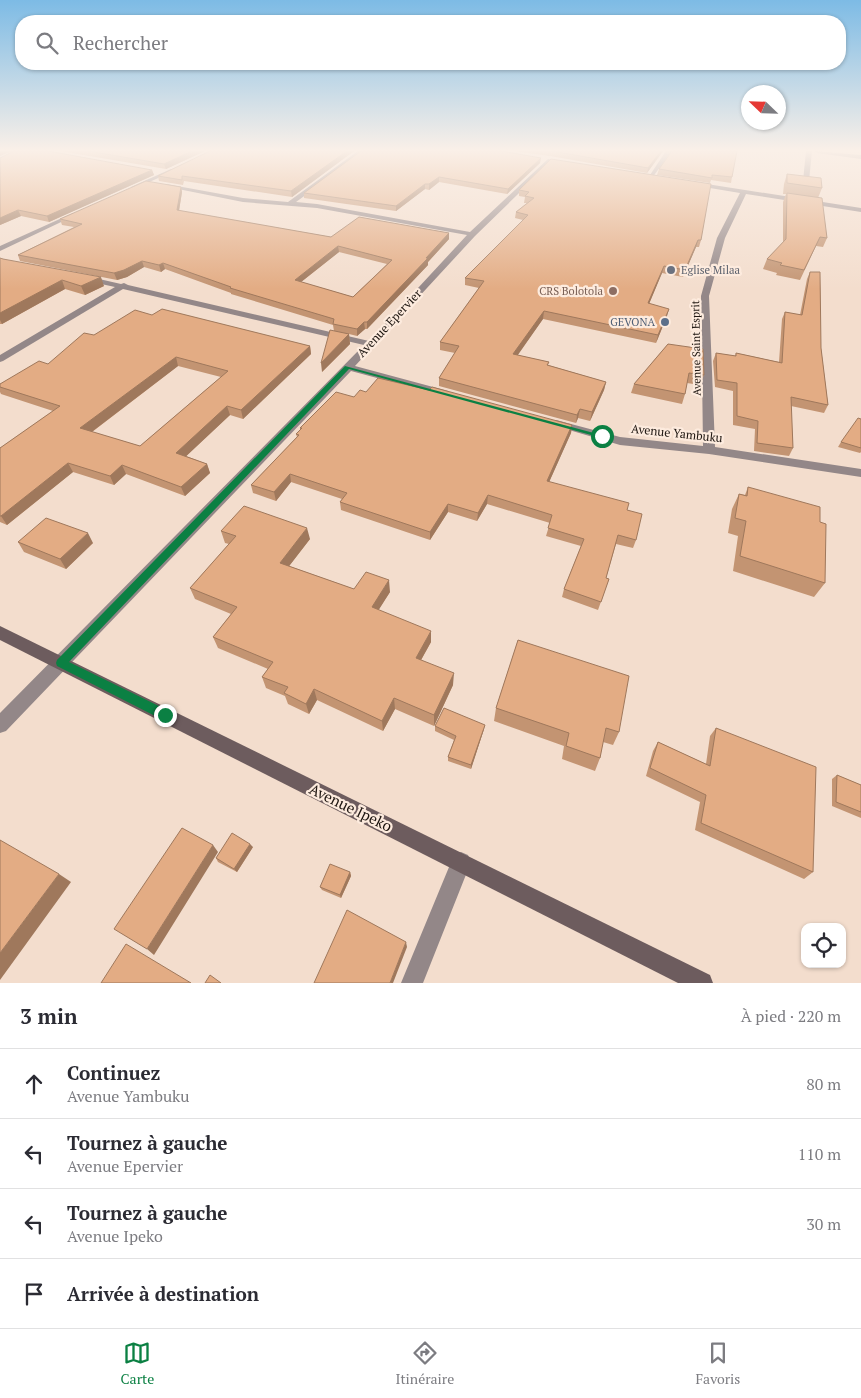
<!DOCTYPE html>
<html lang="fr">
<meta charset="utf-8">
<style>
:root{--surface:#fff;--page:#f2f2f3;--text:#2b2b33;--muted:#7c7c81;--line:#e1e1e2;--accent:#0b8043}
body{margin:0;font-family:"PT Serif",serif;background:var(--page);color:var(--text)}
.controls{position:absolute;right:15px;bottom:15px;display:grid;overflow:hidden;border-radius:10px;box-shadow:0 1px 4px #0004}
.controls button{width:45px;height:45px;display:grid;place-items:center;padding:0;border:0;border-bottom:1px solid var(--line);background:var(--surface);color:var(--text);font:25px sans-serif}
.compass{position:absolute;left:741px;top:85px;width:45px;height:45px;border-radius:50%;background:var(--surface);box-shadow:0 1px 4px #0004;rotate:293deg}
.stop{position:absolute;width:15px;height:15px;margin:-11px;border:4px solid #0b8043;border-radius:50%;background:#fff}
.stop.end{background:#0b8043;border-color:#fff;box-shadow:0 1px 5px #0008}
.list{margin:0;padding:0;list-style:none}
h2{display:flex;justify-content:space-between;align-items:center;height:65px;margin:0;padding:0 20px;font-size:21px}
h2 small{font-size:16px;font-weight:400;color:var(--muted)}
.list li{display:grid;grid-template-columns:32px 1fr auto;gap:15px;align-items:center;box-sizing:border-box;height:70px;padding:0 20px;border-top:1px solid var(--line)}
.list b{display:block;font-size:19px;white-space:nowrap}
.list p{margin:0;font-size:16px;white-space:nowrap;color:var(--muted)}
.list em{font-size:16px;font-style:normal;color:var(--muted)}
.icon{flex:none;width:28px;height:28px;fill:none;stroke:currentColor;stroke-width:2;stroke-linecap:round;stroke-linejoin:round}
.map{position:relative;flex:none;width:861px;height:983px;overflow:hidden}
.search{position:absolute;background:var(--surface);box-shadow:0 1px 4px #0004;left:15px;right:15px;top:15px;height:55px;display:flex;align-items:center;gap:12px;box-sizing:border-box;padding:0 18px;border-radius:20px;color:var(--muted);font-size:19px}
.sheet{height:345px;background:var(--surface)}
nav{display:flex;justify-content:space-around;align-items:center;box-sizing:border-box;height:70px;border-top:1px solid var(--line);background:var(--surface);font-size:14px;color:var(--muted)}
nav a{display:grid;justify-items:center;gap:2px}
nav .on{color:var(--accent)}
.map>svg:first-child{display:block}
</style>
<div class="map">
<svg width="861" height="983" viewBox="0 0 861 983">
<rect width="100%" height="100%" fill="#f3ddcd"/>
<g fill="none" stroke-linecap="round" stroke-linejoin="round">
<!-- lane -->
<path fill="#938788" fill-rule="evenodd" d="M806,151H812L809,181L806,183L803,181Z"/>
<!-- street -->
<path fill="#938788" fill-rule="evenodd" d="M358,151H366L296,202L317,204L470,232L548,159L553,160L475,236L355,366L448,391L449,393L444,396L351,371L6,731L0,733V713L364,345L123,289L3,361L0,362V355L115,287L83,280V276H86L121,284L124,283L128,285L369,341L467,235L317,208L243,202L163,186L166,184L243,198L288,202Z
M666,151H672L652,178H648Z
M814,151L861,155V159L817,153Z
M171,169L176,170L136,188L131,187Z
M694,182L861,208V212L746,194L725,238L709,296L715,447L861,469V477L709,454L620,445L552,425L550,423L556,420L620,437L703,446L701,296L717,238L740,193L692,185Z
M73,213L78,214L0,251V246Z
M461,852L468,855L471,862L423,983H401L454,855Z"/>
<!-- secondary -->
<path fill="#6d5c5e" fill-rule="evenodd" d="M0,626L710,975L713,983H678L0,640Z"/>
</g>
<!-- wall -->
<path fill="#c39472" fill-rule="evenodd" d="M60,151H205L166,169Z
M210,151H354L292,197L184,181L183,185L159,181L158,176Z
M514,151H663L647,173L550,156Z
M672,151L732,177L731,183L711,180L710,183L657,175L659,169Z
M0,158L152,170L154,175L49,222L21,216L0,225Z
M551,159L701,240L699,247H696L683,277L662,273L649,304L667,316L656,343L543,319L517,355L549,362L548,365L606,382L604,390L590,421L578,418L576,423L439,386V378L455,353L440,350V342L479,288L465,285V278L523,220L515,218L516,212L527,203H524L525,197L519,196V190Z
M540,163L507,194L439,182L429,190L425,189L396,211L304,198V193Z
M787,174L822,188L818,198L827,238L823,247L816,246L800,280L776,275L777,273L763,269L767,259L783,243V202L786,194H783L784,184Z
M181,187L182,192L179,211L331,237L449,233V239L428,262V265L367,329H365L357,336L349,334L350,344L322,372L334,331L333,325L231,294V293L165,269L161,272L144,267L127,277L117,280L20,261L18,255L74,227L62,225L60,219ZM339,252L387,264L353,297L301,282Z
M0,258L104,286L85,295L65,289L2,324H0Z
M810,272L821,348L828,405L824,413L791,406L793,448L789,456L754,451L755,429L733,425V391L715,387L713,361L716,353L735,356L736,353L779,362L782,319L785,312L800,315L807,279Z
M152,315L310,346L311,354L243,419L230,415L186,456L207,464L210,473L185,496L126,474L114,485L73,472L7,525L0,522V448L53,411L1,394L0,392V384L48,364L94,335ZM178,366L221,377L140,446L92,432Z
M668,344L704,375L700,385L687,383L685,394L682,404L631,393L634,384Z
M366,392L572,425L571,433L549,482L627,510L636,540L633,548L616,544L606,578L609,579L598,610L562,597L564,589L581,546L546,536L550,523L487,504L477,521L448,512L430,540L341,510L340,502L342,499L291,482L276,501L253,493L251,485L297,437L296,434L300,430V428Z
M861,419V452L860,453L838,447L841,442Z
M748,487L820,522L825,583L814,597L733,571L738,536L728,533L732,509L739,494L745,495Z
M221,531L310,539L289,566L354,589L390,592L378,610L431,642L421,660L453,685L434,726L395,709L383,731L317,700L309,714L288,704L285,696L266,688L262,677L268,669L218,648L213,637L231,614L195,599L190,588L229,544L225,543Z
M18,542L93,543L66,569L24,552Z
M518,640L619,732L613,745L603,742L600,758L595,771L562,759L564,746L494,721L496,708Z
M435,726L484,729L471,769L448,761V757L454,740L435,731Z
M716,728L813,872L804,879L695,830L700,802L646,776L653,751L658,742L706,764L710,736Z
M837,775L861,785V818L832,806V779Z
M253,847L237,872L218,862L216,858Z
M350,872L351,876L341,898L322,890L320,887Z"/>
<!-- shaded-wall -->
<path fill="#9f785c" d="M0,151H12L0,156Z
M192,151H205L166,169L164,164Z
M347,151H354L292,197L291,191Z
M661,151H663L647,173L648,168Z
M541,158L540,163L507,194L508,189Z
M152,170L154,175L49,222L47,216Z
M439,177V182L429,190V184Z
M425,184V189L396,211V206Z
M181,187L182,192L178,216L177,210Z
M18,210L21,216L0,225V218Z
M449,233V239L428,262V265L367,329V322Z
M698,240L696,247L683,277L685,270Z
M338,246L339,252L296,286L295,280Z
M142,261L144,267L127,277L117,280L114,273Z
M163,263L165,269L161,272L159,265Z
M664,266L662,273L646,311L648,303Z
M101,277L104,286L85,295L81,286Z
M62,280L65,289L2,324L0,320V313Z
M669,309L667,316L656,343L658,335Z
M544,311L543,319L513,362V354Z
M364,322L365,329L357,336V329Z
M349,334L350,344L322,372L321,363Z
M310,346L311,354L243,419L241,410Z
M176,357L178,366L85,437L80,428Z
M606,382L604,390L590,421L592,412Z
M227,406L230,415L180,462L176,453Z
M580,409L578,418L576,423L577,415Z
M572,425L571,433L546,489L547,481Z
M68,463L73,472L7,525L1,516Z
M207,464L210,473L185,496L181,487Z
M122,465L126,474L114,485L110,476Z
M290,474L291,482L276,501L274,492Z
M488,495L487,504L477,521L478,513Z
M448,504V512L430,540V532Z
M307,528L310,539L283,574L280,563Z
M88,533L93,543L66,569L60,559Z
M389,580L390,592L373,619L372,607Z
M431,631V642L416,669V658Z
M454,673L453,685L434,726V715Z
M314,689L317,700L309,714L306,704Z
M394,698L395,709L383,731L382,721Z
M485,725L484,729L471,769V765Z
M250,844L253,847L237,872L234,869Z
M213,845L218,852L154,955L147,949Z
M350,872L351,876L341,898L340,895Z
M59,874L71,882L0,980V953Z
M406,942L407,947L393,983H390Z"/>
<!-- building -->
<path fill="#e3ac84" stroke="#9f785c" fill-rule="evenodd" d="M14,151H48L152,170L47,216L18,210L0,218V158Z
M88,151H192L164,164Z
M210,151H347L291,191L182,176V180L158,176Z
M361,151H501L541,158L508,189L439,177L429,184H425L396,206L304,193Z
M552,151H661L648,168Z
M672,151H737L732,177L712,175V178L659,169Z
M551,159L711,184L701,240H698L685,270L664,266L648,303L669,309L658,335L544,311L513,354L549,362L547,365L606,382L592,412L580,409L577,415L439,378L459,346L440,342L484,281L465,278L528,215L516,212L534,198L525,196L529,192L519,190Z
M787,174L821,178L822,188L787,183Z
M146,181L181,187L177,210L331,237L359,217L449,233L426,258H428L367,322H364L357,329L333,324L334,319L230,288L231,287L163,263L159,265L142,261L124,270L114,273L18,255L82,224L60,219ZM338,246L392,260L353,297L295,280Z
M787,193L822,198L827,238L820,237L804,270L780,265L782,263L767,259L786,239Z
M0,258L3,259L101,277L81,286L62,280L0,313Z
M810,272H820L821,348L828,405L791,397L793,448L757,443L758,421L737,416V383L717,380L716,353L736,356V353L782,363L785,312L802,315Z
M162,309L310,346L241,410L227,406L176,453L207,464L181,487L122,465L110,476L68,463L1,516H0V448L60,406L0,387V384L39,361L48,364L84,333L94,335L135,310L152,315ZM176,357L228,371L140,446L80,428Z
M330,330L349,334L321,363Z
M668,344L703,349L704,375L689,373L685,394L634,384Z
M378,378L429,390L432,387L572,425L547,481L629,503L627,510L642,514L636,540L618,535L606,578L609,579L601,602L564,589L584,539L548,528L552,515L488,495L478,513L448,504L430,532L340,502L347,493L290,474L274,492L251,485L299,435L296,434L302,428H300L336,392L354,397L360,390L366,392Z
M858,418L861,419V448L841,442Z
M748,487L820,507V522L826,524L825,583L740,556L746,521L735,518L739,494L747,496Z
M244,506L307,528L280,563L354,589L366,572L389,580L372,607L431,631L416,658L454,673L434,715L394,698L382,721L314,689L306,704L284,693L288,687L262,677L273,662L213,637L237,607L190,588L236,536L221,531Z
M46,518L88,533L60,559L18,542Z
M518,640L629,676L619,732L606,728L600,758L566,746L569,733L496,708Z
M444,708L485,725L471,765L448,757L456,736L435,726Z
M716,728L816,767L813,872L701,823L706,795L650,768L658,742L710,766Z
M837,775L861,785V812L836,802Z
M182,828L213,845L147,949L114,929Z
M232,833L250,844L234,869L216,858Z
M0,840L59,874L0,953Z
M330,864L350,872L340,895L320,887Z
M347,910L406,942L390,983H314Z
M126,944L191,983H101Z
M210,975L221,983H205Z"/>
<!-- sky -->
<linearGradient id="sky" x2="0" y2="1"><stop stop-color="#7dbbe5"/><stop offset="0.52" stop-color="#faf0e8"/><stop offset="1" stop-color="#faf0e8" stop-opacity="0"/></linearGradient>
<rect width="861" height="289" fill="url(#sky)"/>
<!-- route -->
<path fill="#0b8043" d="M345,366L605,436L602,438L349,369L69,662L169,711L171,715L169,719L165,720L161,719L57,666L56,663L57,660Z"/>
<!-- markers -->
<circle fill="#6b7280" stroke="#fdebde" stroke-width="2" cx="671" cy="270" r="5"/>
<circle fill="#8d6e63" stroke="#fdebde" stroke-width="2" cx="613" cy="291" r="5"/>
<circle fill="#5c6f8a" stroke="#fdebde" stroke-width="2" cx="665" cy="322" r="5"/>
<g text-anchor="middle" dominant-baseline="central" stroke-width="4.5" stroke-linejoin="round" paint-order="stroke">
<!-- far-worship labels -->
<g font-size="11" fill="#5b616d" stroke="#fdebde" text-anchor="start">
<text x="681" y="270">Eglise Milaa</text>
</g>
<!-- far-education labels -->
<g font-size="11" fill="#785e54" stroke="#fdebde" text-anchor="end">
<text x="603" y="291">CRS Bolotola</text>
</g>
<!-- far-service labels -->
<g font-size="11" fill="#4e5e75" stroke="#fdebde" text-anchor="end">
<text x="655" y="322">GEVONA</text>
</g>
<!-- far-street labels -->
<g font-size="11" fill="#1d1510" stroke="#fdebde">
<text transform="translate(696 348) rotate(-91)">Avenue Saint Esprit</text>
</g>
<!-- street labels -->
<g font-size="12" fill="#1d1510" stroke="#fdebde">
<text transform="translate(389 323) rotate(-47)">Avenue Epervier</text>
<text transform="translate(677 433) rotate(6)">Avenue Yambuku</text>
</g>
<!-- near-street labels -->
<g font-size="15" fill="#1d1510" stroke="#fdebde">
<text transform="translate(351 807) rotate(26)">Avenue Ipeko</text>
</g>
</g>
</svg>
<div class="controls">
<button><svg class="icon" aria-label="locate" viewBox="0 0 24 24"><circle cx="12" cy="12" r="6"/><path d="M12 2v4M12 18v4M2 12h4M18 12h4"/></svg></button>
</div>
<svg class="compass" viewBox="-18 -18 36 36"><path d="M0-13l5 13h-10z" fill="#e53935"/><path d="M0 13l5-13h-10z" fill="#7c7c81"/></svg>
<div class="stop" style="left:602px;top:436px"></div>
<div class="stop end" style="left:165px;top:715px"></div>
<div class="search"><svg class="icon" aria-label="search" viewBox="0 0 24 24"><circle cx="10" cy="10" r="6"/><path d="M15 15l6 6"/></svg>Rechercher</div>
</div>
<section class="sheet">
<h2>3 min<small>À pied · 220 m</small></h2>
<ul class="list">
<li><svg class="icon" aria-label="ahead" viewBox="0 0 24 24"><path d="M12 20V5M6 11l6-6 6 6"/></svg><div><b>Continuez</b><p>Avenue Yambuku</p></div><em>80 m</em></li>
<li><svg class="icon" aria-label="left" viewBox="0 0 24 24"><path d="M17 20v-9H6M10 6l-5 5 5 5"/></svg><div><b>Tournez à gauche</b><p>Avenue Epervier</p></div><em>110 m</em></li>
<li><svg class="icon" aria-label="left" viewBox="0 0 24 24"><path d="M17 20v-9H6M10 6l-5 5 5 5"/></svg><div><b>Tournez à gauche</b><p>Avenue Ipeko</p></div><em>30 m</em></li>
<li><svg class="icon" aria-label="arrive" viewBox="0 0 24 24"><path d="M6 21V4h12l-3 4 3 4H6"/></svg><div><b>Arrivée à destination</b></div></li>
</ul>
</section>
<nav>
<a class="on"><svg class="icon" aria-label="map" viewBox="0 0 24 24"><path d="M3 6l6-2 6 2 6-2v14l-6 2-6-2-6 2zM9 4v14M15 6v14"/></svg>Carte</a>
<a><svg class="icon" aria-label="directions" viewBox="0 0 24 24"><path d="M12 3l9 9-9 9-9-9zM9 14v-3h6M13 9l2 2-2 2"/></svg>Itinéraire</a>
<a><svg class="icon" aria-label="saved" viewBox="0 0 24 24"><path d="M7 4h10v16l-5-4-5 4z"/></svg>Favoris</a>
</nav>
